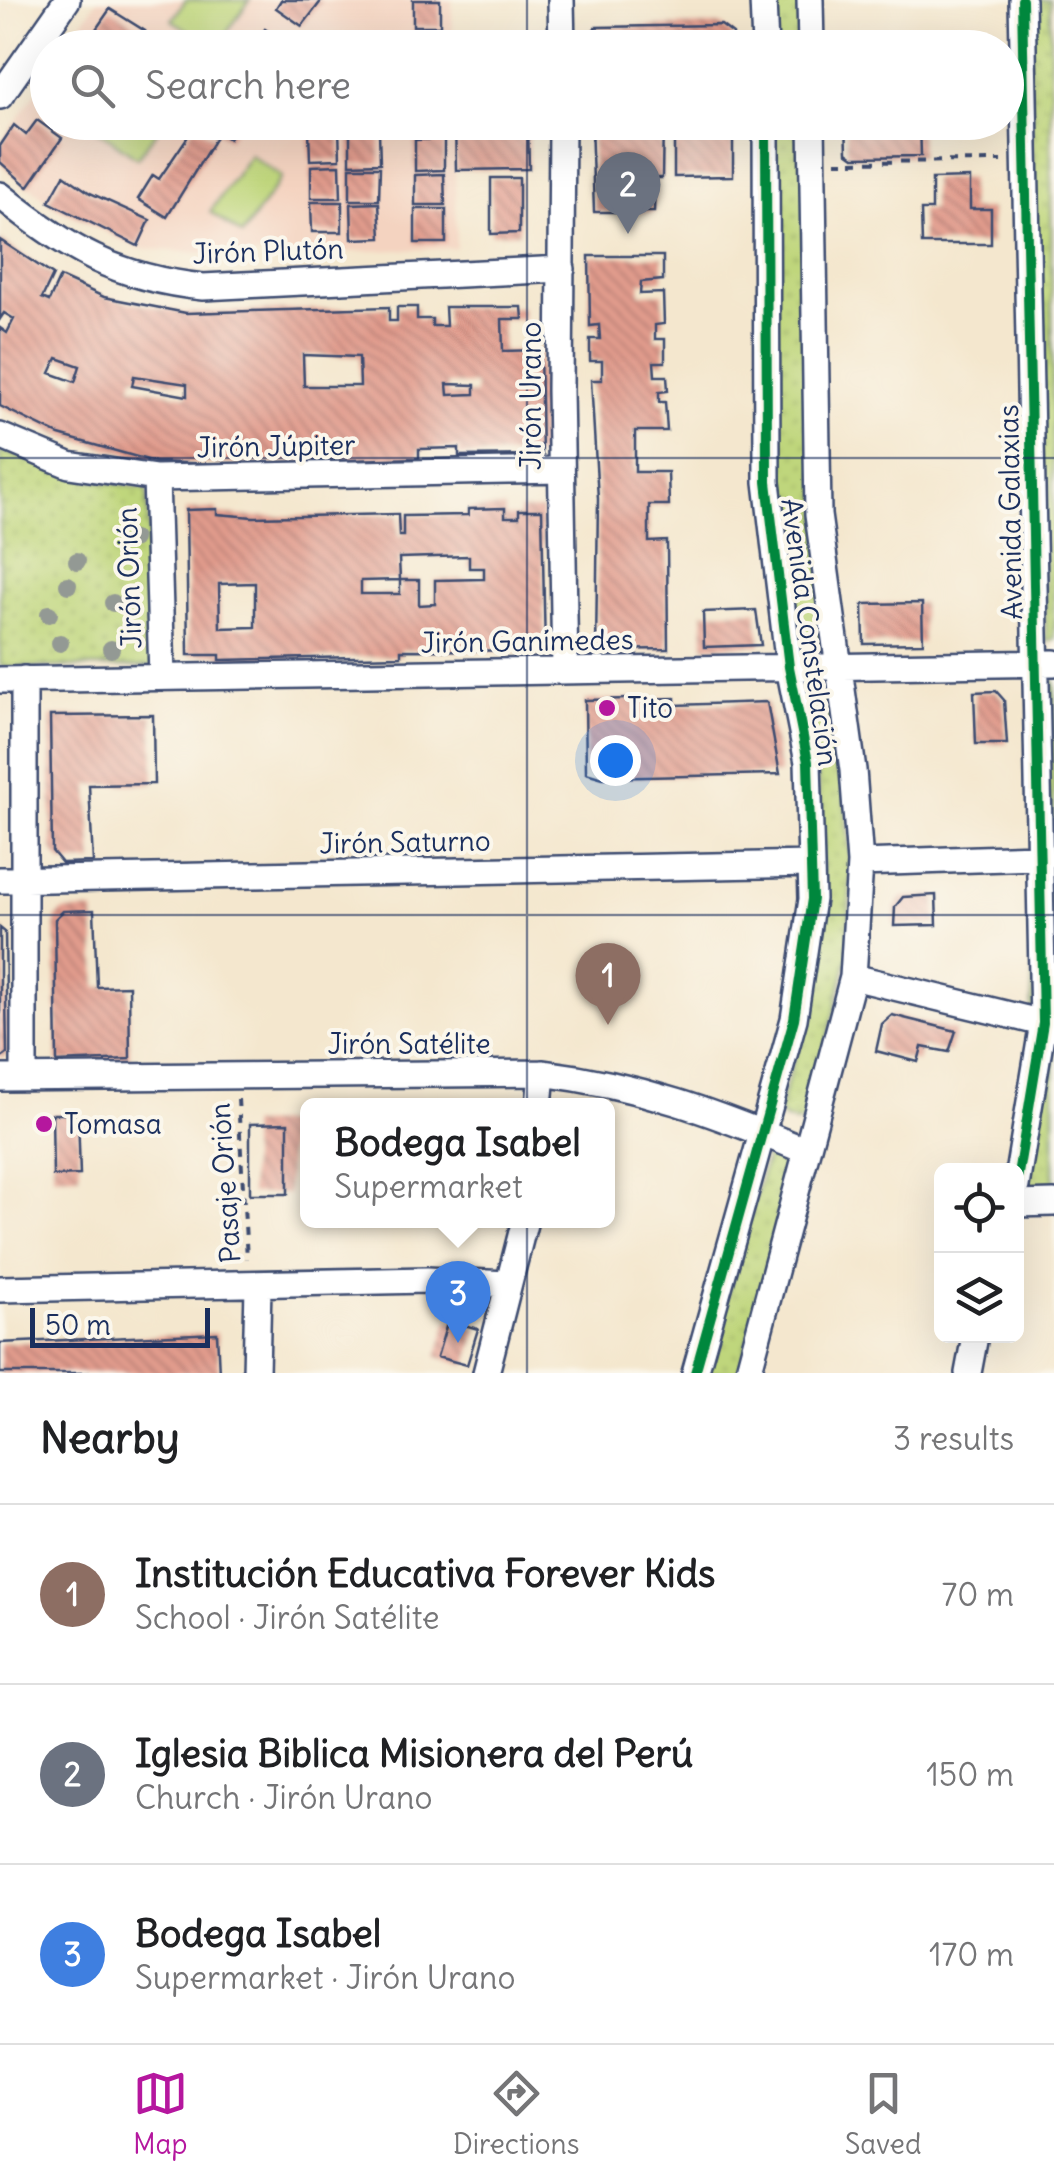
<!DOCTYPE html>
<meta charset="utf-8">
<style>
:root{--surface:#fff;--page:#f2f2f2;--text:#202124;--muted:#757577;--line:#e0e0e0;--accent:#b5179e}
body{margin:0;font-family:Delius,sans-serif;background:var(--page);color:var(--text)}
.controls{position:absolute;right:30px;bottom:30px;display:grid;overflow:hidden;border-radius:15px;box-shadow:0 10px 40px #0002}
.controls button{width:90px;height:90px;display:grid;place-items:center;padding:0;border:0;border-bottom:2px solid var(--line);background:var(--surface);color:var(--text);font:50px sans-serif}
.scale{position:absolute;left:30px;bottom:25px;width:180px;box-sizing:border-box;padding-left:10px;border:5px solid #1b2f5e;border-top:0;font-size:28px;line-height:35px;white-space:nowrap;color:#1b2f5e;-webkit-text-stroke:8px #fbf7ec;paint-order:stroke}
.you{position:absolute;left:615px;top:760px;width:35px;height:35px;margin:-25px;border:8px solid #fff;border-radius:50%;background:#1a73e8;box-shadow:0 0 0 15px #1a73e833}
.badge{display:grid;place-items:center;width:65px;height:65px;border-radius:50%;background:var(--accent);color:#fff;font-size:32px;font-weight:700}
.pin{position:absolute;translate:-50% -82px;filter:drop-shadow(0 2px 5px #0008)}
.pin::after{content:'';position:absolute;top:52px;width:35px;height:30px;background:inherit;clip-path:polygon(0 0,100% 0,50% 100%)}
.popup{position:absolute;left:300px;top:1098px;width:315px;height:130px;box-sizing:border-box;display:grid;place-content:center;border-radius:15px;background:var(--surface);filter:drop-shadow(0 2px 8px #0005);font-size:32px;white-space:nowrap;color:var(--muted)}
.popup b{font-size:38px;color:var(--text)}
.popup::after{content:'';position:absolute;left:50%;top:100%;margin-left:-20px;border:20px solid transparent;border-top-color:var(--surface)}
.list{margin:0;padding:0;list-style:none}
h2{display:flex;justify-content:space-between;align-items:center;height:130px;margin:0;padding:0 40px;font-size:42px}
h2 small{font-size:32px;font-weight:400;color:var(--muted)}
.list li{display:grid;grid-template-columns:65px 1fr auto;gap:30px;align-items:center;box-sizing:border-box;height:180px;padding:0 40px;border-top:2px solid var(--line)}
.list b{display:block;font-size:38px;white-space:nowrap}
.list p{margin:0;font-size:32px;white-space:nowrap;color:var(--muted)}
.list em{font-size:32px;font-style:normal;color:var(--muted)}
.icon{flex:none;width:55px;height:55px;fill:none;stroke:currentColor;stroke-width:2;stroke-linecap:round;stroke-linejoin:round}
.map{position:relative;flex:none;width:1054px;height:1373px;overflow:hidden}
.search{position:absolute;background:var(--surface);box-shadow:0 10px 40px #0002;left:30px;right:30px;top:30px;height:110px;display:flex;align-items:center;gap:25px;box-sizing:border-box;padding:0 35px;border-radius:55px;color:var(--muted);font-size:38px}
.sheet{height:670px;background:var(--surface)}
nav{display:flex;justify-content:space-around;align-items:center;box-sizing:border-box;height:140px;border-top:2px solid var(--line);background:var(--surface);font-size:28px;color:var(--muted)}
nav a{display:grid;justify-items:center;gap:5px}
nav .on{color:var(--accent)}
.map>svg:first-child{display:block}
</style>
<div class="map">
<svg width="1054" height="1373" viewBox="0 0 1054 1373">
<defs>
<pattern id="green-dots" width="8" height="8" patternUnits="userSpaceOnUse" patternTransform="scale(2.5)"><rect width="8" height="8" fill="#bfd67b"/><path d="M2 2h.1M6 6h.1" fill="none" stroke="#a4b86d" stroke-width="1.8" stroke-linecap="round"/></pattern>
<pattern id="building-back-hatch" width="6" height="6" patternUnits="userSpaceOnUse" patternTransform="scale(2.5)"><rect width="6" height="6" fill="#e19b8c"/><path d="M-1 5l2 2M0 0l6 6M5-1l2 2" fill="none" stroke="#b67f76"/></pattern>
</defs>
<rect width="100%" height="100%" fill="#fbf7ec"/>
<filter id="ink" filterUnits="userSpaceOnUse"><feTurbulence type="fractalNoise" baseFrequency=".01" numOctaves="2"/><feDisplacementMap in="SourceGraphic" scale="20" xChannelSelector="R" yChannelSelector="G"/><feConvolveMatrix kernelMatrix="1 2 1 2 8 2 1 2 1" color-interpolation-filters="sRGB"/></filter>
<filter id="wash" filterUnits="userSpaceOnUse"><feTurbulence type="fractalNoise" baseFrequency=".0048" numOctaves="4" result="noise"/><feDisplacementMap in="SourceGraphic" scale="40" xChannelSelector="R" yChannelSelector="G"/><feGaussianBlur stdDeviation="2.25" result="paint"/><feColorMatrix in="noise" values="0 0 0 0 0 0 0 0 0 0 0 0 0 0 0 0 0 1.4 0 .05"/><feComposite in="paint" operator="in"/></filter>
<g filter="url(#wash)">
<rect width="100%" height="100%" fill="#f4e7ce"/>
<!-- built -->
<path fill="#f4d3c0" d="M97,0H452L453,47L66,48Z
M47,75L48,122L455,123L456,248L233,256L137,248L55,207L0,162V146Z"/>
<!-- green -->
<path fill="url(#green-dots)" stroke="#6d826c" stroke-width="2.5" d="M769,0H801L802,47H770Z
M1028,0H1050L1054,639L1046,642Z
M771,123H802L825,638L821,645L805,647L797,641L779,510Z
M0,451L92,480L147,489L154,667H0Z
M813,676L828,678L834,688L851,862L848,957L808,1117L798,1123L783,1118L779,1109C792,1065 808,1020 814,974C828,879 820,777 807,682Z
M1045,680L1054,681V1196H1029L1024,1183Z
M775,1147L796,1160L739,1373H705L768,1152Z"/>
<!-- pitch -->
<path fill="#bfd67b" stroke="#6d826c" stroke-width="2.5" d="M186,0H250L216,48L172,20Z
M94,123L163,122V123L137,158L92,126Z
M250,155L282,177L242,235L210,212Z"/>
<g id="blocks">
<!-- building -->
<path fill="url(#building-back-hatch)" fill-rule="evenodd" d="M281,0H322L302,26L276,8Z
M413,0H440V26H413Z
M110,9L145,31L134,48H83Z
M721,25L733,34V48H590L589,34L596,27Z
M265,29L293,48H252Z
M413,30H442V48H413Z
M37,120L62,138L28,187L0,162V146L14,125L26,135Z
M203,122H240L229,139Z
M415,122H444V137H414Z
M455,122H528L529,169L456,170Z
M591,122H663L662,178H655L654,212H594Z
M674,122H733V176L674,177Z
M846,122H920L921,156L854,157L847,152Z
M195,126L215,139L167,217L138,199L153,175L159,179Z
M339,128L340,159L310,160L309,129Z
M350,131H379L380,163L350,164Z
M444,139V170L415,171V140Z
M340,165L341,198H311V166Z
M350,167H380L379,200H350Z
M444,174L445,205H415V175Z
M64,175L90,193L150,220L138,246L49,202Z
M491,178H519V233L491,234Z
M970,178V209H991V244H922L921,210H932V179Z
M311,202H342V232H312Z
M379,203L381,238L352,239L351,204Z
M415,209H446V243H415Z
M0,240L53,275L42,298L49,301L60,277L104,297L186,313L389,307V321H397V307H417V319H432V326H446L445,307H522L523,319H502L503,351L540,350L542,455L459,456V448L419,449V458L219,464L155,462L59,435L0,406V328L7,333L14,319L4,313L0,319ZM303,355L359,357L360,386H304ZM57,358L80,366L75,382L50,373ZM134,376L187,384V396L132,386ZM447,384L475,385V394L448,395Z
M589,256H663V280L641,282L640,294L663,293L664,324L655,325V339H665V362H654L655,376H667L668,391L659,392V402H665L667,431H635V472H668L669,505H649V542L667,541L668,649L596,650L598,499L591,380H602V361H590V339H600L599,325L590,326Z
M505,508V517H519V510H542L545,651L401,650V656L220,660V655H188L186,510L217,509V514L253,517L398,514L399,536H403V516L468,515V509ZM469,556V568H484V579L435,580V604L419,605V580H400L399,558ZM400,580V594H361V581ZM255,583V627L220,628L219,584Z
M922,603L923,643L864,644L863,604Z
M756,610L761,645L704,647L703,612Z
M996,691L1004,700L1007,744H976L974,692Z
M675,698V705L767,702L780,774L603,778L586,773L585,700Z
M153,715L154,784L89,785L93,862L62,863L52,851L50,716Z
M936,895L937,925L894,926L895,907L903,897Z
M94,910L97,987L129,986L130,1059L57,1062L55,919L63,911Z
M0,928L5,932L7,1054L0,1059Z
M892,1015L956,1031L949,1052L922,1047L918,1062L876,1051L882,1024Z
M52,1114H78L80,1175L53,1176Z
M288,1123V1194H250V1124Z
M448,1320L478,1329L467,1365L437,1357Z
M217,1333L219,1373H0V1343Z"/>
</g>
</g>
<g filter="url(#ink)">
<use href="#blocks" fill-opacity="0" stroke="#3c4b6f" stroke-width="2.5"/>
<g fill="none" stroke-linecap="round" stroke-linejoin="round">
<!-- minor casing -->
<g stroke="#3c4b6f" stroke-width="30">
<path id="minor" d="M561,0L562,48
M763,0L765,48
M810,0L811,48
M0,96L67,0
M562,122L560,390L565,670
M0,195C67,249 116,278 203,287L562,269
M0,436L69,465L156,478L561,470
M156,478L162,677
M24,679V1077
M0,680L1054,663
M860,863L1038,857
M0,880L810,864
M853,977L1043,1023
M0,1078L542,1073C640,1085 715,1113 806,1151
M539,1106L542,1073
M1016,1186L1043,1023L1022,0
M1016,1204L1054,1203
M0,1289L427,1280L507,1284
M256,1373L258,1286
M486,1373L525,1220
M695,1373L794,1019L812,899L808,762L789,667L767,482L766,122
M748,1373L853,977L860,863L853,770L818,515L812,122
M968,1373L975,1336"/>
</g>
<!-- path -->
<path stroke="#3c4b6f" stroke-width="4" stroke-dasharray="8 8" stroke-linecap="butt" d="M836,162L1002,161
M238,1099L247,1259"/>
<!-- minor -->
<use href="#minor" stroke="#fff" stroke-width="25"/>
<!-- cycleway casing -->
<g stroke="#fbf7ec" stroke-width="16">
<path id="cycleway" d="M1016,1186L1043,1023L1022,0
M695,1373L794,1019L812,899L808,762L789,667L767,482L766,122"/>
</g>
<!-- cycleway -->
<use href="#cycleway" stroke="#00873e" stroke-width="10"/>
</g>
<!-- trees -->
<g fill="#939994">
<circle cx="133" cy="539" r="9"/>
<circle cx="77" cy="561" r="9"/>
<circle cx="68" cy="585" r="9"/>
<circle cx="113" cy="603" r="9"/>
<circle cx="49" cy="614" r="9"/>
<circle cx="60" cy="643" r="9"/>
<circle cx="111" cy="649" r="9"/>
</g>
</g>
<!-- grid -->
<path fill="none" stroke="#1b2f5e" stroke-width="2.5" stroke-opacity="0.55" d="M527,0V48M527,122V1373M0,458H1054M0,915H1054"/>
<!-- markers -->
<g fill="#b5179e" stroke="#fbf7ec" stroke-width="4">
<circle cx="607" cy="708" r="10"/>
<circle cx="44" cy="1124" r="10"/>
</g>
<g text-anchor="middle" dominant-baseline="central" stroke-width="8" stroke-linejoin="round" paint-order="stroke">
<!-- street labels -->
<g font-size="28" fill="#1b2f5e" stroke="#fbf7ec">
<text transform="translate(268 251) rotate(-2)">Jirón Plutón</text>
<text transform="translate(531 396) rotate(-90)">Jirón Urano</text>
<text transform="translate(276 446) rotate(-1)">Jirón Júpiter</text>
<text transform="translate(1010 512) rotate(-91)">Avenida Galaxias</text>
<text transform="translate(129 578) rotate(-92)">Jirón Orión</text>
<text transform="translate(810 632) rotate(82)">Avenida Constelación</text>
<text transform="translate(527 641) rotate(-1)">Jirón Ganímedes</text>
<text transform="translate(405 842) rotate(-1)">Jirón Saturno</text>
<text x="409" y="1044">Jirón Satélite</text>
<text transform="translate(225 1183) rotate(-94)">Pasaje Orión</text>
</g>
<!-- poi labels -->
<g font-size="28" fill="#1b2f5e" stroke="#fbf7ec" text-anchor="start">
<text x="627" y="708">Tito</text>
<text x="64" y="1124">Tomasa</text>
</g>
</g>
</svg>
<div class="controls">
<button><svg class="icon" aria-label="locate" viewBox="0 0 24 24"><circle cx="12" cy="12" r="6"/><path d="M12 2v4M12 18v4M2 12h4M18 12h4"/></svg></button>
<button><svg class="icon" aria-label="layers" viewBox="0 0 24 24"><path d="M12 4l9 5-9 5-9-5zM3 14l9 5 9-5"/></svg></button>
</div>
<div class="scale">50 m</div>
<div class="you"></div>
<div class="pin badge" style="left:608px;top:1025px;background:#8d6e63">1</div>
<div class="pin badge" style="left:628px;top:234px;background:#6b7280">2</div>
<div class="pin badge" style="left:458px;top:1343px;background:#3f7fe0">3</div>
<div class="popup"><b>Bodega Isabel</b>Supermarket</div>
<div class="search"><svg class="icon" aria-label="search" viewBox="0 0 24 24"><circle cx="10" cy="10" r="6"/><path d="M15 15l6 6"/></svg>Search here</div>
</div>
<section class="sheet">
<h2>Nearby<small>3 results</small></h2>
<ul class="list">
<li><span class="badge" style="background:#8d6e63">1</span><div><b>Institución Educativa Forever Kids</b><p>School · Jirón Satélite</p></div><em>70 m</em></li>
<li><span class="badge" style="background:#6b7280">2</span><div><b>Iglesia Biblica Misionera del Perú</b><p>Church · Jirón Urano</p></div><em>150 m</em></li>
<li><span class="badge" style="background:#3f7fe0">3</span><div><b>Bodega Isabel</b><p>Supermarket · Jirón Urano</p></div><em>170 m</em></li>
</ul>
</section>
<nav>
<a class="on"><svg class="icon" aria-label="map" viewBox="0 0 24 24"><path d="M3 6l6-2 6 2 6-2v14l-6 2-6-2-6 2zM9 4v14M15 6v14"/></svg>Map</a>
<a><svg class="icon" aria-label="directions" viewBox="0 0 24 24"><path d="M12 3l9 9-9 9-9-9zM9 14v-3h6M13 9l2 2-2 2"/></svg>Directions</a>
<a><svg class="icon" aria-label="saved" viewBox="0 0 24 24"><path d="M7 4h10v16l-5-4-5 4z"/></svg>Saved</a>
</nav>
